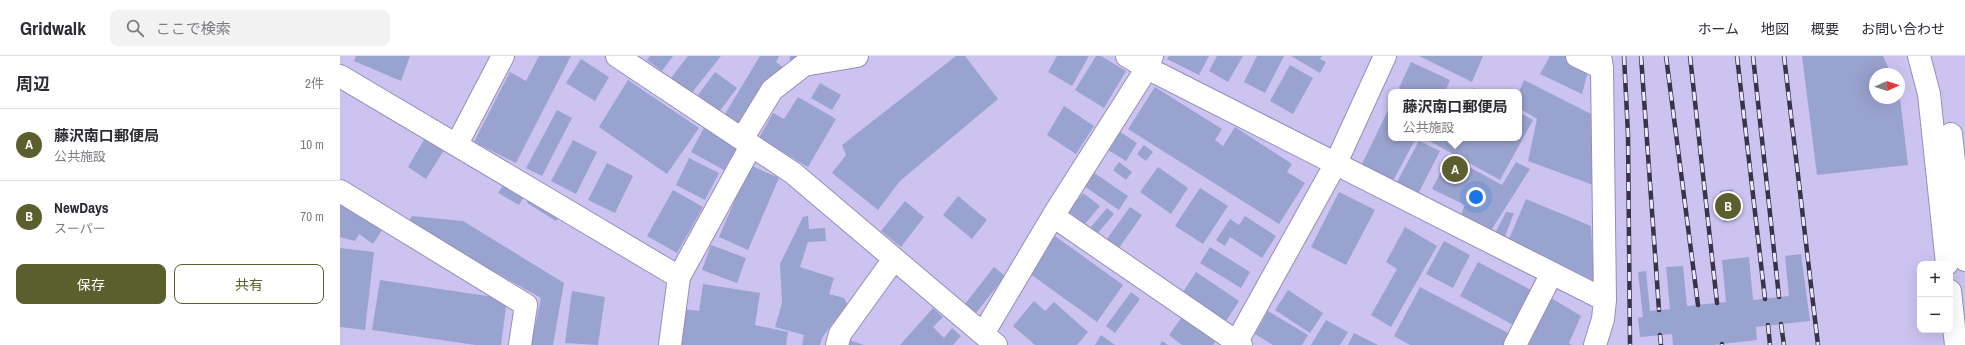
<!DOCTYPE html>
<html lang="ja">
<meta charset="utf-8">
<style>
:root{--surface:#fff;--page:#f2f2f3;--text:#2b2b33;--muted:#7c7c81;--line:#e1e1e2;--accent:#5a5f2d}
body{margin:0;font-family:"Archivo Narrow","Noto Sans JP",sans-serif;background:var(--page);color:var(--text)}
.controls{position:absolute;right:12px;bottom:12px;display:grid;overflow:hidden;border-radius:8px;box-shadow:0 4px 16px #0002}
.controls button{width:36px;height:36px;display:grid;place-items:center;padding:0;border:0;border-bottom:1px solid var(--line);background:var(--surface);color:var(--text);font:20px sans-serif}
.compass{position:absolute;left:1529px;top:12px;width:36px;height:36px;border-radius:50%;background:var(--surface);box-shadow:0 4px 16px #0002;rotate:87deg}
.you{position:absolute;left:1136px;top:141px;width:14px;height:14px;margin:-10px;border:3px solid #fff;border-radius:50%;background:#1a73e8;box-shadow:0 0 0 6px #1a73e833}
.badge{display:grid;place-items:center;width:26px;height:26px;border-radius:50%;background:var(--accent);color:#fff;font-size:13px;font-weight:700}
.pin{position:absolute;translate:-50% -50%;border:2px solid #fff;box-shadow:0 1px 4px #0006}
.popup{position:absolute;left:1048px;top:33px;width:134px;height:52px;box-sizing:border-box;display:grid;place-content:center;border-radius:8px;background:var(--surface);filter:drop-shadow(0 1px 3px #0005);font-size:13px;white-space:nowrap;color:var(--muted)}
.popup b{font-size:15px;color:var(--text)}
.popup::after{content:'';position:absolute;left:50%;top:100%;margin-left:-8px;border:8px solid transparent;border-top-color:var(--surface)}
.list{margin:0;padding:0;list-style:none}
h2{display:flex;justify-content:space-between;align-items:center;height:52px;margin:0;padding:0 16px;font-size:17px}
h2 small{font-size:13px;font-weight:400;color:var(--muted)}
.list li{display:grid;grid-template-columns:26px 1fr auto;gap:12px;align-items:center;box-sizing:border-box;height:72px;padding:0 16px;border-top:1px solid var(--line)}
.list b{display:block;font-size:15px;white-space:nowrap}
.list p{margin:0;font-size:13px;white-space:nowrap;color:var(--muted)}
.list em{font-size:13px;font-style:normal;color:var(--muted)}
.actions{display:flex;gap:8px;padding:12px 16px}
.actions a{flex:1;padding:9px 0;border:1px solid var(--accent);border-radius:8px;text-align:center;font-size:14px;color:var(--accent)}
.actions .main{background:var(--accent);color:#fff}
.icon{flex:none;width:22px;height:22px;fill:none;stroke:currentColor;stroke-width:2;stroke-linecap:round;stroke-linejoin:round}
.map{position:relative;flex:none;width:1625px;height:289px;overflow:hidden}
header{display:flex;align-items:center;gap:24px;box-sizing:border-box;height:56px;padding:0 20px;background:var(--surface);border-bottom:1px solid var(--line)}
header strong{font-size:19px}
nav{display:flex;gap:22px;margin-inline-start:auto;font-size:14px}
.search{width:280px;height:36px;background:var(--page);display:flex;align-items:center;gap:10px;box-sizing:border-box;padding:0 14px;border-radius:8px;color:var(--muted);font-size:15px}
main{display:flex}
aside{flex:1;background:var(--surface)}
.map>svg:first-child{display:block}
</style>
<header>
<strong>Gridwalk</strong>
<div class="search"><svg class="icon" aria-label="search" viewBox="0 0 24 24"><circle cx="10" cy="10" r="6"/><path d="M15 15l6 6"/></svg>ここで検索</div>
<nav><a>ホーム</a><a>地図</a><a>概要</a><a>お問い合わせ</a></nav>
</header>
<main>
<aside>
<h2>周辺<small>2件</small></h2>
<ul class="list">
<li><span class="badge">A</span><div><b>藤沢南口郵便局</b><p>公共施設</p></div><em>10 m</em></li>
<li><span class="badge">B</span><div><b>NewDays</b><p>スーパー</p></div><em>70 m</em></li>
</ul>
<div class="actions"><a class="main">保存</a><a>共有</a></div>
</aside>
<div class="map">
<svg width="1625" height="289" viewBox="0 0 1625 289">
<rect width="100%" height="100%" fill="#ccc3f1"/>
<!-- building -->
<path fill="#99a3cf" d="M16,0H70L61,25L14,5Z
M199,0H231L176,107L134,86L170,16L186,25Z
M310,0H333L322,15L307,4Z
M348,0H381L351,38L331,22Z
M420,0H439L436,6L445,13L402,71L385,58Z
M450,0H468L450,6Z
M616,0H625L658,43L560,125L538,154L492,117L506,99L502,89Z
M717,0H749L732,30L708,16Z
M756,0H761L786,15L764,52L735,34Z
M829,0H869L859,19L827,3Z
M877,0H903L888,26L869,15Z
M917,0H944L925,37L904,26Z
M951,0H982L980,3L986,6L980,17Z
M1079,0H1143L1132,26Z
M1210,0H1228L1249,11L1242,38L1200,18Z
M1462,0H1543L1551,18H1535V42H1560L1568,109L1477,119Z
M241,3L269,21L255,45L226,27Z
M1071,6L1110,24L1105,36L1095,33L1094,36H1069L1059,32Z
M950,9L973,22L953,58L930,45Z
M375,16L397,32L379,56L358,39Z
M288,24L359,72L327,118L259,71Z
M1184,24L1253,59L1256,130L1188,105L1197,63L1179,52V36Z
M480,27L501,39L492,54L471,42Z
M815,31L882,73L875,84L883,90L895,71L952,108L947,116L965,127L939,168L788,73Z
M1134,32L1142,36H1132Z
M458,41L496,63L468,111L419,82L433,57L444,63Z
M1051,48V82H1076L1053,125L1022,108Z
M724,50L754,70L736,98L707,79Z
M217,54L232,62L202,120L186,112Z
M1179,56L1193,64L1160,124L1084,82H1179Z
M366,68L399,87L384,114L351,96Z
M779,75L797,87L786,105L768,94Z
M85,82L104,94L86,123L68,111Z
M233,84L257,96L236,138L211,125Z
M1079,85L1100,95L1078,138L1057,126Z
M804,89L813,96L806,105L797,98Z
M1109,100L1162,129L1176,106L1190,113L1150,176L1119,163L1125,149L1092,133Z
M349,102L379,117L365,144L336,129Z
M779,106L792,116L786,124L773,114Z
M267,107L293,120L275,157L248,144Z
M410,109L439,122L408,194L379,181Z
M818,111L848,132L831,158L800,136Z
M753,116L788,140L779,154L744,130Z
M167,123L187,136L179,149L158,137Z
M860,132L888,150L863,188L835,170Z
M1393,133L1396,164L1384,166L1380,135Z
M333,134L363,151L337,197L307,180Z
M193,135L223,154L216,165L187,147Z
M999,136L1035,154L1006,209L971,191Z
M743,137L760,150L745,168L728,155Z
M618,140L647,164L632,183L603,159Z
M0,143L44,171L33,188L19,178L15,185L0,181Z
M1186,143L1251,170L1254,225L1169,183Z
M565,145L584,161L561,191L541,175Z
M790,151L802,159L779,192L767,183Z
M767,152L774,158L757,178L750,172Z
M1166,156L1174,157L1164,183L1154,179Z
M72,160L123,165L224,227L213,289H191L201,242L68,167Z
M468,160L469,173L485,172L486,185L468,186L460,211L494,222L489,238L504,242L507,248L482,282L480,289H462L464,279L435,271L442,247L440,208L463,161Z
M905,160L936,180L922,202L890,181L885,190L876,184L890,163L899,169Z
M1065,171L1097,190L1051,271L1031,259L1057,213L1046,206Z
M715,180L783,229L757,266L689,217Z
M1104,185L1130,199L1113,232L1086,218Z
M371,189L406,202L397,227L362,214Z
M870,191L910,216L901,232L860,207Z
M0,192L34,196L25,274L0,271Z
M1461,198L1470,265L1416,271L1417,284L1373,289H1333L1332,278L1300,281L1298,262L1303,261L1298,216L1306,215L1310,255L1330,253L1326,211L1343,210L1347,250L1386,246L1382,204L1409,201L1413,244L1439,241L1449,240L1445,200Z
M1138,206L1193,235L1175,270L1120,240Z
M654,211L665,220L636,257L625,248Z
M856,216L899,245L886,265L843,236Z
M40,224L167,243L161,289H136L32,274Z
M363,228L420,237L415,269L448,276L446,289H338L344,253L359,255Z
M1080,231L1170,278L1165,289H1070L1054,280Z
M948,234L983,257L970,277L935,254Z
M232,235L265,241L258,289L225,287Z
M791,236L800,243L775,277L766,270Z
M1208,240L1241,260L1229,287L1232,289H1183Z
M694,245L705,255L714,246L748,276L737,289H695L673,270Z
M593,252L603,261L593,271L604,282L612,272L621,280L613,289H560Z
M928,255L968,279L962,289H933L915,278Z
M842,261L876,285L873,289H842L829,279Z
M986,264L1008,276L1000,289H971Z
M1014,277L1038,289H1008Z
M761,279L775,289H755Z
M509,284L524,289H507Z
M822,285L828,289H820Z"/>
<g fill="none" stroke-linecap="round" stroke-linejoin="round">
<!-- minor casing -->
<g stroke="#968eb9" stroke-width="24">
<path id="minor" d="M277,0L453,117L656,289
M787,0L807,12L1265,244
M1237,0L1262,12
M0,20L339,221
M1611,78L1625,204
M402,83L432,34L464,9L517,0
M117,88L163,0
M0,135L186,249L180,289
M713,160L901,289
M643,278L713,160L807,12L812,0
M330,289L339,221L411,90
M497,289L500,278L554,203
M895,289L996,107L1045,0
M1175,289L1212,217
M1255,289L1263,263L1265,244L1262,12L1260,0"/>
</g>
<!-- tertiary casing -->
<g stroke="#968eb9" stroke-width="24">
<path id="tertiary" d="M1579,0L1589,38L1607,208
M1610,235L1616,289"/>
</g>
<!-- minor -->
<use href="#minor" stroke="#fff" stroke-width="22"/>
<!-- tertiary -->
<use href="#tertiary" stroke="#fff" stroke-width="22"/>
<!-- rail casing -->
<g stroke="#373349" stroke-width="4.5">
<path id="rail" d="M1284,0L1288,78L1290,289
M1301,0L1319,254
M1326,0L1358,249
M1350,0L1377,247
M1397,0L1425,243
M1413,0L1439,241
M1444,0L1478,289
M1441,268L1444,289
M1428,269L1430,289
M1320,279L1321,289
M1382,288V289"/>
</g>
<!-- rail -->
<use href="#rail" stroke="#ebe7ff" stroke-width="3" stroke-dasharray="9" stroke-linecap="butt"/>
</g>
</svg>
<div class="controls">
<button>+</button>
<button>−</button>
</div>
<svg class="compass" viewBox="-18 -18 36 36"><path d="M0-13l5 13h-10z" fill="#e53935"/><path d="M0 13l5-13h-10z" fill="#7c7c81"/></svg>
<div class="you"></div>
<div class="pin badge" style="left:1115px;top:113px">A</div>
<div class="popup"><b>藤沢南口郵便局</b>公共施設</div>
<div class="pin badge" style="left:1388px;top:150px">B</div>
</div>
</main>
